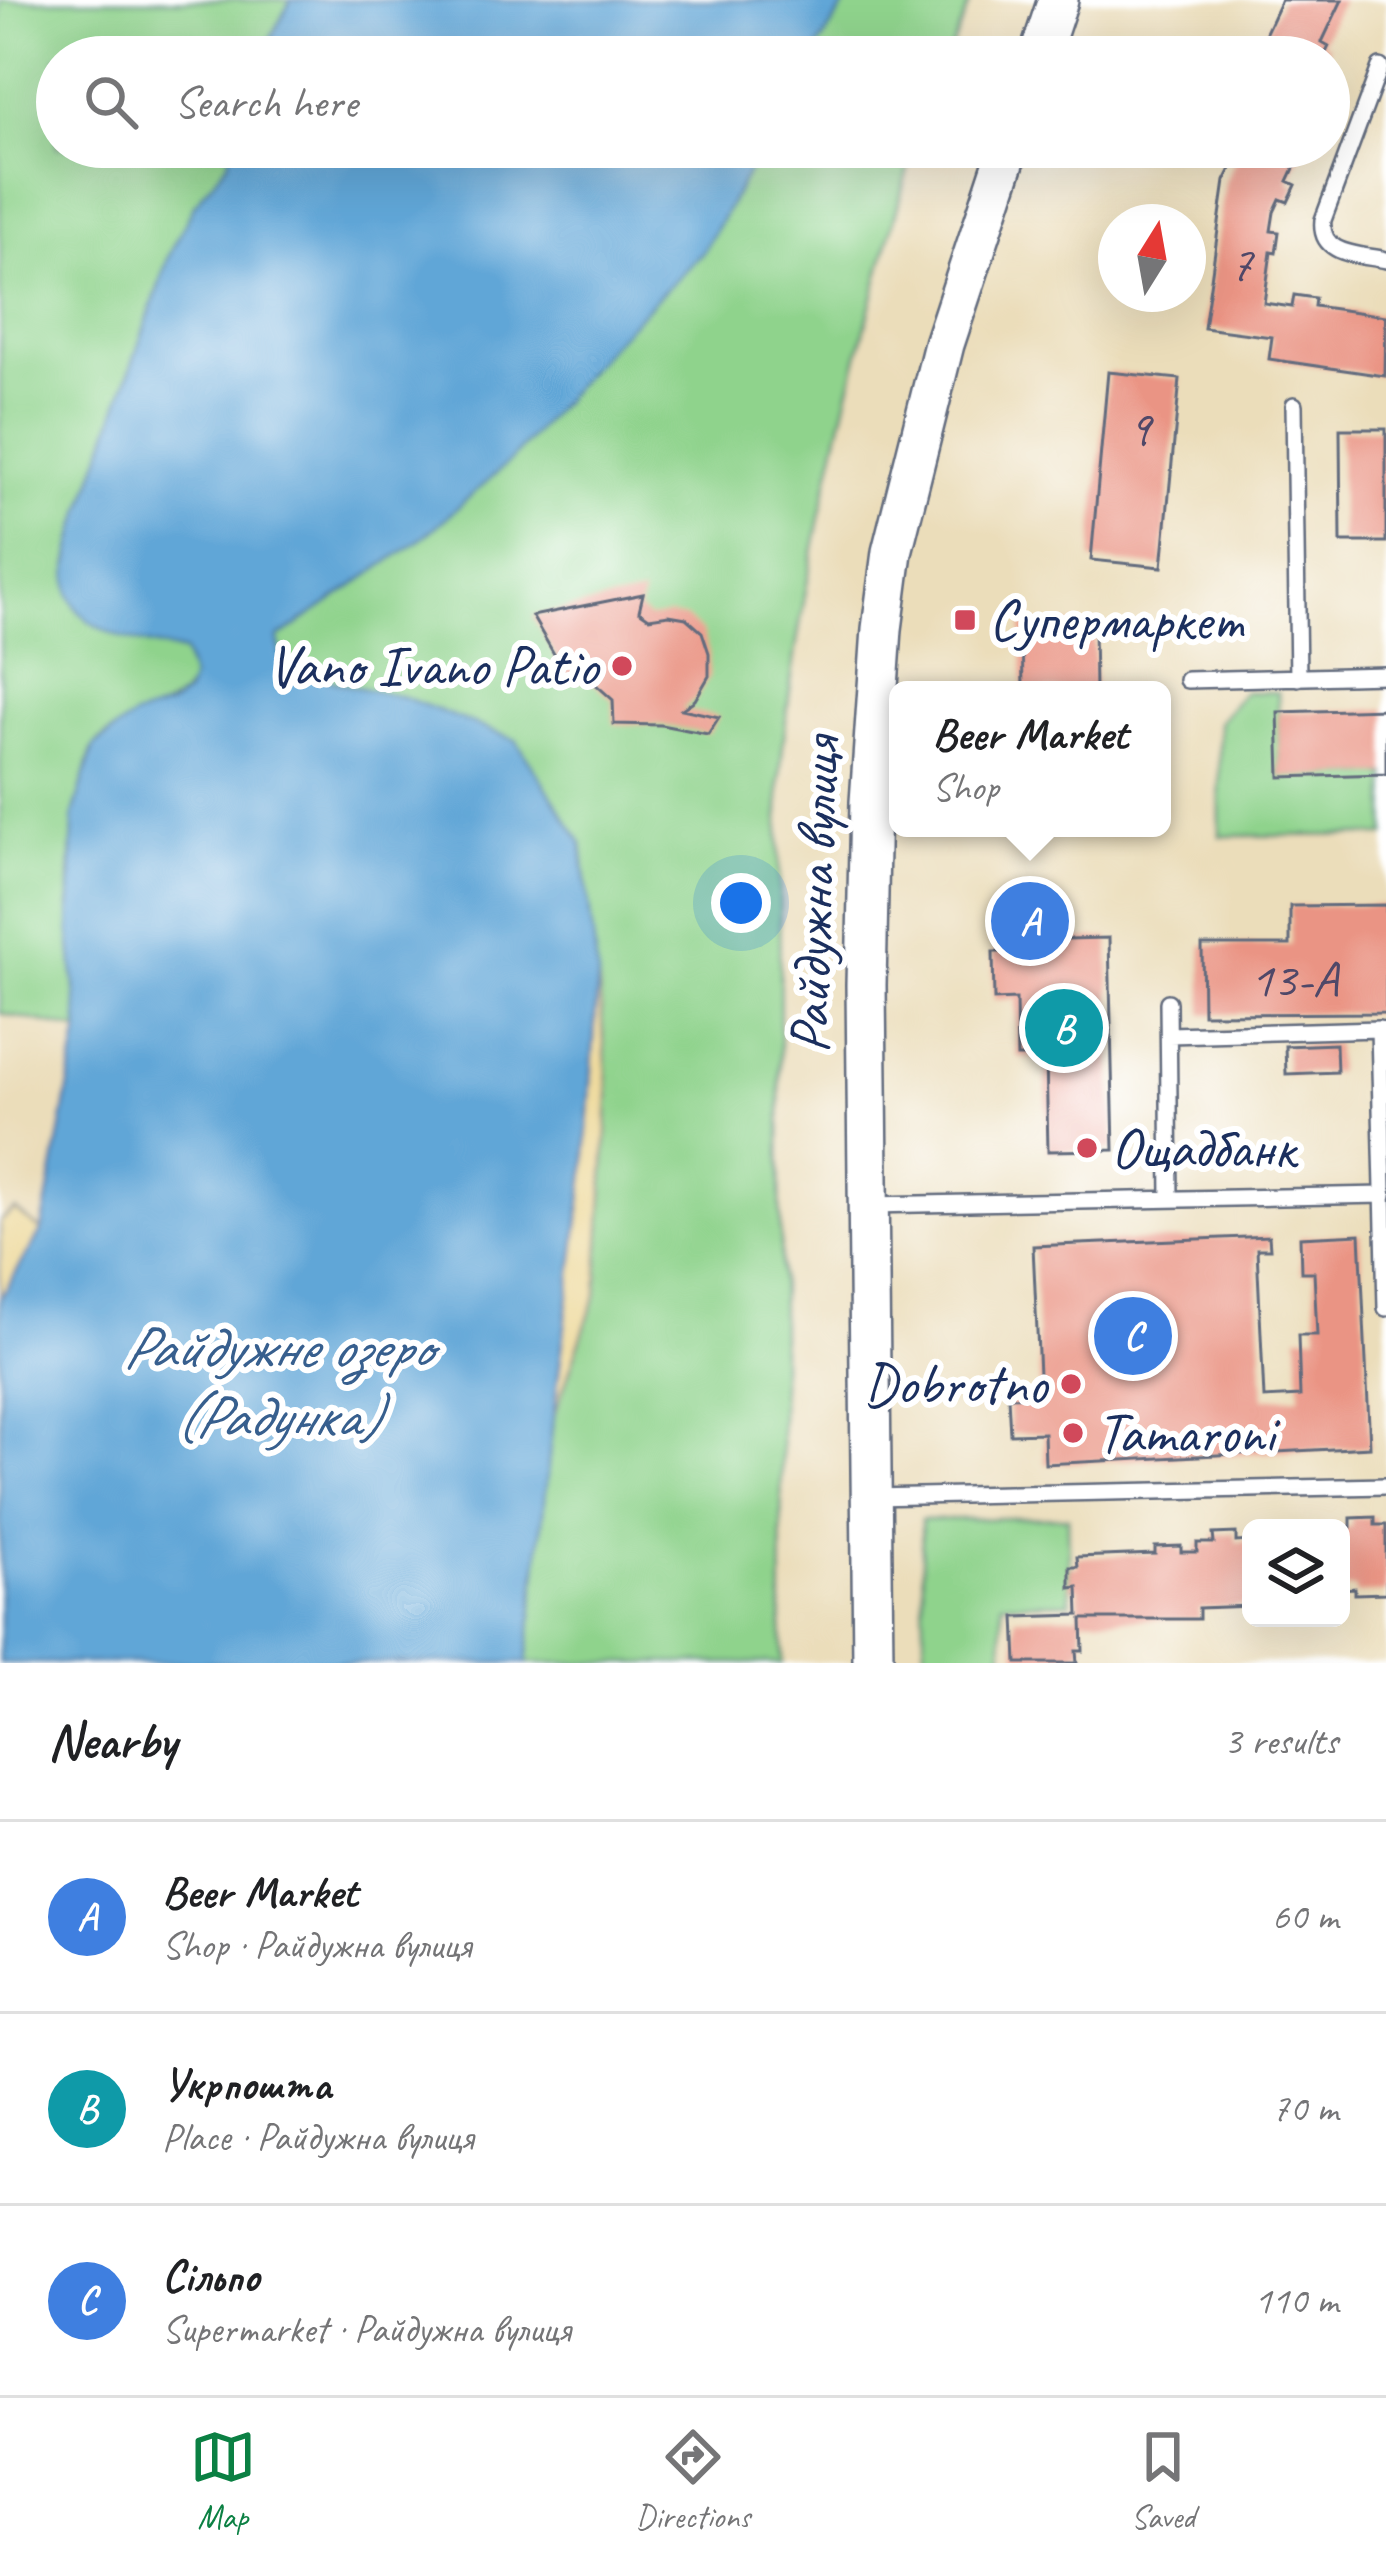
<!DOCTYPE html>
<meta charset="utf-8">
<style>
:root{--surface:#fff;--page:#f2f2f2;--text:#202124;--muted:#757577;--line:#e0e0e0;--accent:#0b8043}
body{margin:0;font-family:Caveat,sans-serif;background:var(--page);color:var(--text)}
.controls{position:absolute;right:36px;bottom:36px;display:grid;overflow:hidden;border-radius:18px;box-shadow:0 12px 48px #0002}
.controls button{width:108px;height:108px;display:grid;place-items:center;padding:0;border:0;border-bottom:3px solid var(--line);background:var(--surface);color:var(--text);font:60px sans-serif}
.compass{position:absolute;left:1098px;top:204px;width:108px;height:108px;border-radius:50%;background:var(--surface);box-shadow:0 12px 48px #0002;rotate:11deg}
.you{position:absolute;left:741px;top:903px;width:42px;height:42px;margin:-30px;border:9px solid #fff;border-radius:50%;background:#1a73e8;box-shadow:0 0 0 18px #1a73e833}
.badge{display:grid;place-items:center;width:78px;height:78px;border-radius:50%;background:var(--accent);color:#fff;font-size:39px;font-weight:700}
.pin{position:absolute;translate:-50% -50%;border:6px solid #fff;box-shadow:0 3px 12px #0006}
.popup{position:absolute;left:889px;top:681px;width:282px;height:156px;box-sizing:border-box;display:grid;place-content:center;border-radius:18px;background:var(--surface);filter:drop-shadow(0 3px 9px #0005);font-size:39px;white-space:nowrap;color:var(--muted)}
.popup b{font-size:45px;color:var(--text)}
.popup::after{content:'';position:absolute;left:50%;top:100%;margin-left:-24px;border:24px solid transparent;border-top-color:var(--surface)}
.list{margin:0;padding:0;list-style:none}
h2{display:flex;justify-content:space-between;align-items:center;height:156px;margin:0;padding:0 48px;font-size:51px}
h2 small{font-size:39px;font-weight:400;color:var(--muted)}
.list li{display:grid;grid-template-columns:78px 1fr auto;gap:36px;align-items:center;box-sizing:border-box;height:192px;padding:0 48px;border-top:3px solid var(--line)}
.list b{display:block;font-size:45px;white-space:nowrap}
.list p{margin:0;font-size:39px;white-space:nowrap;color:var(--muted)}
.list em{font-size:39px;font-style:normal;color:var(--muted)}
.icon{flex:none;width:66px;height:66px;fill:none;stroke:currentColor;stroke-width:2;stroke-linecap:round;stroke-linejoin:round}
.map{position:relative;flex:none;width:1386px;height:1663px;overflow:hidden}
.search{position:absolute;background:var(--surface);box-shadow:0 12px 48px #0002;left:36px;right:36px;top:36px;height:132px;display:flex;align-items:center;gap:30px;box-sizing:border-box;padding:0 42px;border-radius:66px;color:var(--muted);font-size:45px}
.sheet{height:732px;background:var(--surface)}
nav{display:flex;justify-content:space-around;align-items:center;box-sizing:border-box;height:168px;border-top:3px solid var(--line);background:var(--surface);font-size:33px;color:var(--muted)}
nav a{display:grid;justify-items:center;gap:6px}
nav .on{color:var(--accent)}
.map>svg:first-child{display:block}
</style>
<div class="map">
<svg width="1386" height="1663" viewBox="0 0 1386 1663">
<rect width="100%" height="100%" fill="#fff"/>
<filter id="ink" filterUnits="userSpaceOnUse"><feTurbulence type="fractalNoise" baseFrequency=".00833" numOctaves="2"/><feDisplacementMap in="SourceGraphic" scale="24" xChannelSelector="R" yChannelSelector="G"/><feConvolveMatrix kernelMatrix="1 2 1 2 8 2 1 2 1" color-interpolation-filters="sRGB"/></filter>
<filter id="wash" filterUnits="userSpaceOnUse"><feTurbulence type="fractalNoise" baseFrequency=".004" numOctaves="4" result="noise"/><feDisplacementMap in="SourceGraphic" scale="48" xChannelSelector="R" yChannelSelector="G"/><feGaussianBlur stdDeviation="2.7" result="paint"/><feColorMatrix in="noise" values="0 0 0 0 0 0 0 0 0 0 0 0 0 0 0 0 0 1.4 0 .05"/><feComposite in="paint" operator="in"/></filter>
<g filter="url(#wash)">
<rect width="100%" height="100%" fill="#ebddba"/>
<!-- green -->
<path fill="#8fd38c" stroke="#558175" stroke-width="3" d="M0,0H291L261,57H57V147H232L229,162L193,207L169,256L78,524L69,563L137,641L184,652C186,659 192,671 191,679C189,708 116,720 95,745C90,751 88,764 86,771C60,855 71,944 79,1030L0,1013Z
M848,0H971L948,57H812Z
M762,147H914C856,356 798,569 779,786L782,1663H527L553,1418L597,1292L609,1096L582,842L403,697L351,686L282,665L278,638L424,536L511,460L613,342L703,252Z
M1244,692H1278L1280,776L1386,774V835L1220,836L1219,722Z
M1068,1517L1070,1602L1002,1603L1003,1663H925L921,1520Z"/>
<!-- sand -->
<path fill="#eeda9e" stroke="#84847e" stroke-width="3" d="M598,976L609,1096L597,1292L553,1418L585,1172Z
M15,1210L42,1231L0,1299V1221Z"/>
<!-- water -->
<path fill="#61a6d7" stroke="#3e6a9a" stroke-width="3" d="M291,0H848L812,57H261Z
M232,147H762L703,252L613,342L511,460L425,536L278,638L282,666L351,686L403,697L516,740L581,842L598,976L585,1172L553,1418L527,1663H0V1299L42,1230L79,1030L70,933L73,815L94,746L134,717L170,706L186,694L191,678L184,652C150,644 88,637 72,600C62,578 73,546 78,524L169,256L193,207L228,162Z"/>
<g id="blocks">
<!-- building -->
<path fill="#ea9484" d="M1281,0H1342L1322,42L1329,46L1324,57L1255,56Z
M1242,147H1304L1288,181L1296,185L1288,202L1280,199L1274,212L1271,231L1279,232L1276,253L1271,252L1264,303L1292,307L1294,295L1315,298L1314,306L1386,316L1385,376L1269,359L1272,337L1204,328L1225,181Z
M1108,372L1180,379L1162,567L1091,560Z
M1340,429H1386V542H1341Z
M643,594L639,611L649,618L669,615L686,618L702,632L709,653V676L695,700L682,709L719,717L708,734L661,725L614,724L613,700L594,683L562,679L554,654L532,616Z
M1094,624L1095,690H1023L1022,625Z
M1386,709V774L1280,777L1278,712Z
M1065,903L1066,939L1109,938L1114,1150L1048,1151L1046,1057H1017L1016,999L994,1000L993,952H1012L1011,904Z
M1386,905V1013L1203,1014L1202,945H1290V906Z
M1336,1044L1337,1072L1286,1074L1285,1046Z
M1360,1234L1370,1447L1045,1464L1044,1433L1010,1434L1008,1397L1040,1396L1033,1246L1269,1236L1270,1249H1257L1264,1398L1300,1396L1298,1335H1317L1314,1272H1301L1300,1237Z
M1375,1517V1525H1386V1593L1355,1594V1588L1341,1589V1527H1351V1518Z
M1236,1533V1542L1251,1541V1606L1199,1608V1619H1082L1083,1651H1076L1077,1663H1017L1015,1617L1079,1615L1078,1587L1070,1588V1567H1078L1077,1557L1155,1554V1547L1181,1546V1552H1197V1543H1214L1213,1534Z"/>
</g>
</g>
<g filter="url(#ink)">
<use href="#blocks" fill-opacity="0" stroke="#646c7e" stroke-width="3"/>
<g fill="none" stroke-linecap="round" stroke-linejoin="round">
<!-- service casing -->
<g stroke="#646c7e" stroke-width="20">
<path id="service" d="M1380,67L1323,220C1319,256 1359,254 1386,260
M1294,405L1298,678
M1187,680L1386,675
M1168,1002L1170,1199
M1169,1035L1379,1029L1386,1308
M870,1205L1384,1195
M873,1497L1386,1486"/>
</g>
<!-- tertiary casing -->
<g stroke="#646c7e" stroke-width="44">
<path id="tertiary" d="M1039,57L1058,0
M873,1663L866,985L870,802L882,629L892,552L944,344L1009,147"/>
</g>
<!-- service -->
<use href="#service" stroke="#fff" stroke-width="15"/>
<!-- tertiary -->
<use href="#tertiary" stroke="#fff" stroke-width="39"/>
</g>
</g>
<!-- markers -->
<g fill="#d1495b" stroke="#fff" stroke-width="4.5">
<rect x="953" y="608" width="24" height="24" rx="6"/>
<circle cx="622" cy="666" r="12"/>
<circle cx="1087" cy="1148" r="12"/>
<circle cx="1071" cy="1384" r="12"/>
<circle cx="1073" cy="1433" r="12"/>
</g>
<g text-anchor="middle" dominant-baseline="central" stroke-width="12" stroke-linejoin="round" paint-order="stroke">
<!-- number labels -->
<g font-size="51" fill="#4f4868">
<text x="1241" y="263">7</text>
<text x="1139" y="428">9</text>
<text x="1294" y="979">13-А</text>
</g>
<!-- poi labels -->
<g font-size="57" fill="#1b2f5e" stroke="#fff" text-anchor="start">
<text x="989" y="620">Супермаркет</text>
<text x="598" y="666" text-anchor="end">Vano Ivano Patio</text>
<text x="1111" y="1148">Ощадбанк</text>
<text x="1047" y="1384" text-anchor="end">Dobrotno</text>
<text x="1097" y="1433">Tamaroni</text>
</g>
<!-- street labels -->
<g font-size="57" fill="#1b2f5e" stroke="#fff">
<text transform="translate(814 895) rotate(-88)">Райдужна вулиця</text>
</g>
<!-- water labels -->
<g font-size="60" font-style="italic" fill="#375f8e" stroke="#fff">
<text x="277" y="1347">Райдужне озеро<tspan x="277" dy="69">(Радунка)</tspan></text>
</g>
</g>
</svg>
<div class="controls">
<button><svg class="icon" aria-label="layers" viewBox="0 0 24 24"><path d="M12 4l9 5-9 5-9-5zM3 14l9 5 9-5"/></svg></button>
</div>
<svg class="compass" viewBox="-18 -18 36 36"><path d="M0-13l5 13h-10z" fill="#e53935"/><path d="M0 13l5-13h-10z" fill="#757577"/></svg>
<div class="you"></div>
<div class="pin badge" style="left:1030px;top:921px;background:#3f7fe0">A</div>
<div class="popup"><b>Beer Market</b>Shop</div>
<div class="pin badge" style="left:1064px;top:1028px;background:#0f9aa8">B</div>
<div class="pin badge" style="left:1133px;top:1336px;background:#3f7fe0">C</div>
<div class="search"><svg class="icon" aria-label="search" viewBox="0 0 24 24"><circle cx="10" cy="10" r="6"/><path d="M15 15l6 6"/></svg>Search here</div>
</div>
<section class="sheet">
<h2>Nearby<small>3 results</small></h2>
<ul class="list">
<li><span class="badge" style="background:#3f7fe0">A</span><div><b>Beer Market</b><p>Shop · Райдужна вулиця</p></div><em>60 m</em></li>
<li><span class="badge" style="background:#0f9aa8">B</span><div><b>Укрпошта</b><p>Place · Райдужна вулиця</p></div><em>70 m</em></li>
<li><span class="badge" style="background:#3f7fe0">C</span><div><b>Сільпо</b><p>Supermarket · Райдужна вулиця</p></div><em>110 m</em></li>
</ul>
</section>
<nav>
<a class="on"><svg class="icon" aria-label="map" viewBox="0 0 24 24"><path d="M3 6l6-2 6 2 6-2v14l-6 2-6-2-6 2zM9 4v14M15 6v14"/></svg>Map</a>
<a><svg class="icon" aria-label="directions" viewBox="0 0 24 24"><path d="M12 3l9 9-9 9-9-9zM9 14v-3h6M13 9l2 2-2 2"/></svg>Directions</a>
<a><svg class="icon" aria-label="saved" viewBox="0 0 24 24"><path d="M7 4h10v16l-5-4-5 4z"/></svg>Saved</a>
</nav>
